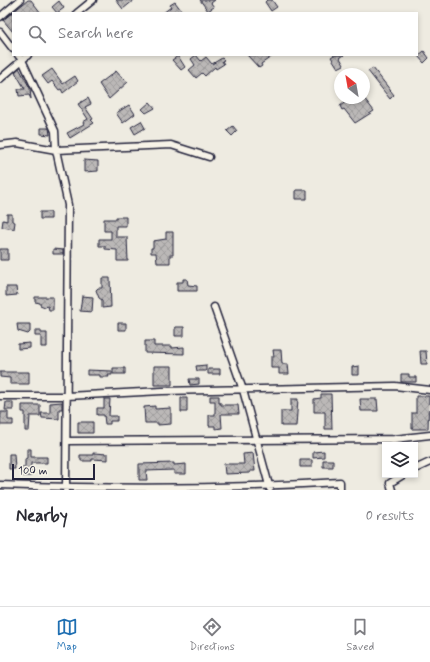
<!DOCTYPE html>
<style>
:root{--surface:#fff;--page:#f2f2f3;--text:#2b2b33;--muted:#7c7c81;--line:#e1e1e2;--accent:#1f6fb2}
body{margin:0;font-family:Mynerve,sans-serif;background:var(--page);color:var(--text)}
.controls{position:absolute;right:12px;bottom:12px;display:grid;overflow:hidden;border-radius:0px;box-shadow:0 2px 6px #0003}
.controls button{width:36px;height:36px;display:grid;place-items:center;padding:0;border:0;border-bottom:1px solid var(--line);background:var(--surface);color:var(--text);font:20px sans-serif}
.compass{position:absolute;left:334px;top:68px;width:36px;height:36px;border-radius:50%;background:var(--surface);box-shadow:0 2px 6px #0003;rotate:329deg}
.scale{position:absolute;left:12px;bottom:10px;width:83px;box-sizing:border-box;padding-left:4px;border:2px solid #22223b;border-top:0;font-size:11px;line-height:14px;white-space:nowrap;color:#22223b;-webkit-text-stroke:3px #f7f3e8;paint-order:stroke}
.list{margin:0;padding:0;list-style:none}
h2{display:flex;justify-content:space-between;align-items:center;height:52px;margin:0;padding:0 16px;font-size:17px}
h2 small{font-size:13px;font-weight:400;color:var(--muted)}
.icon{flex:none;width:22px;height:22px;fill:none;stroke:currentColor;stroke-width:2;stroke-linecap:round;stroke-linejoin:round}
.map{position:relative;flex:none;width:430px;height:490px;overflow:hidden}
.search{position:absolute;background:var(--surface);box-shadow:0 2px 6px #0003;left:12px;right:12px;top:12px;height:44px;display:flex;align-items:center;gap:10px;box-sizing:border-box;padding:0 14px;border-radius:0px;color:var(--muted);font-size:15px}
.sheet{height:116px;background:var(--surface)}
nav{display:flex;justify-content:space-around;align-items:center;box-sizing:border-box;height:56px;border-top:1px solid var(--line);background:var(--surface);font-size:11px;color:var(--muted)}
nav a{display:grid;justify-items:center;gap:2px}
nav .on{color:var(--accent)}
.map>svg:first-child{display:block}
</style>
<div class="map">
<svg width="430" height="490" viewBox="0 0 430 490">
<defs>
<pattern id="building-cross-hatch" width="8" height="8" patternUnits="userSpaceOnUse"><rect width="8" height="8" fill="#bbb8b7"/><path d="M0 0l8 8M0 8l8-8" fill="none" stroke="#a09e9e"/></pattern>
</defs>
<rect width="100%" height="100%" fill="#eeebe1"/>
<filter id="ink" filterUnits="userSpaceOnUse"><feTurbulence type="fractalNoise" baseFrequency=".025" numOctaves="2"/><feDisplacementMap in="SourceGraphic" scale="8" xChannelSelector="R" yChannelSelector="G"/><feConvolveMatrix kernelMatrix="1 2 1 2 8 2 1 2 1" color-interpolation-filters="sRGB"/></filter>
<g filter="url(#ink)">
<!-- building -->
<path fill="url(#building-cross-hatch)" stroke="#22223b" d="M28,0H31L41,13H13V32L3,20Z
M116,0H134L123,9Z
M200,0H215L211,3L214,7L208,11Z
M267,0H272L277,7L271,11L265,2Z
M59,1L64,8L57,13L52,7Z
M175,2L181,10L178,13H163L171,7L170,5Z
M424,51L429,58L424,63L418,56Z
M196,55L201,61L206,57L212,64L222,58L224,60L222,61L224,64L216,69L215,67L205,76L202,73L196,78L189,70L195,65L191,59Z
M247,55H274L261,64L262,66L259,68Z
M334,55H344L340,58L344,65L338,68L331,57Z
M178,56L185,67L181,70L172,60Z
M19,68L30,88L31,99L29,95L19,96L18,89H25L15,72Z
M373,68L394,95L390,99L368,71Z
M52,69L63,84L75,76L78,81L63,93L61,89L59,90L52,81L48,84L42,76Z
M116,71L123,79L124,78L128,82L109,99L99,84Z
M88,98L91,104L85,107L93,119L91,120L94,123L70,138L67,133L84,124L83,122L88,119L78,104Z
M351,98L357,103L364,98L374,111L355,123L344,109L342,110L340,106Z
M150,102L155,108L146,113L142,109Z
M129,105L135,114L123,123L116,113Z
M141,121L145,128L135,134L131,127Z
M233,126L237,131L232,136L227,131Z
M41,128H49L50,135L41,134Z
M84,160L98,161V171L84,172Z
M296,190H307V199H296Z
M40,212H51V219H40Z
M7,214H12V221L15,222L14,229L2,227L3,220L7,221Z
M116,217H126V226H116V237H127L128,261H117V250L105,249V246H99V239H111V231H104V219H116Z
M166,232H173V255H170V263H157L156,253H151V248H153V241L166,239Z
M0,249H8V260H0Z
M53,249L63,250V254H53Z
M102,278H110L111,307L102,308V300L99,298L96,290L98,288H102Z
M183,279H187L188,285L197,286V291H177V282H183Z
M6,287H16L17,295L6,296Z
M82,296L93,297L92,312L80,311Z
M35,297H53V310H49L48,306L45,307L40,305V303L35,302Z
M118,323H126V330H118Z
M17,324H30V332L28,334L18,331Z
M175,327H184V336H175Z
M35,330H41V333H47V347H41V336H35Z
M145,341H154V346H172V348L184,347V354L145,353Z
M30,343V348L18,349V344Z
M273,350H281L282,364H288L289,374H279V368H271V357H274Z
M420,351H426L427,364H421Z
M206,365V371H197L196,366Z
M154,366H172V385H154Z
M359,366V375H352V367Z
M113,368H125V374H113Z
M208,369H220V374H208Z
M87,370L112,371V375H108L109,377H100V375H87Z
M0,372H29V384H10V378L0,377Z
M401,374H409V377H416V382H401Z
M189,379H199V384L190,385Z
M321,394H331L332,429H325V412H314V399L321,398Z
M210,396H219V403H221V405H238L239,414H221L222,428L215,429V426H209V415H215V401H210Z
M416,396H429L428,429H412V413H416Z
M181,398H187V412H181Z
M104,399H110L109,416H117V421H110V424H105L104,415H97V408H104Z
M291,399H298L296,426H281V411H291Z
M360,399H377L378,411H361Z
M6,402H13V410H5Z
M62,402V409H59V419L42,418L41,413H50V403Z
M22,405H40V416H30L29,431H25V412H22Z
M155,406V409L171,408V424L158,425V423H145L144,407Z
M1,412H8V420H13V425H0Z
M78,422H93V433H78Z
M27,449H31V457H47V463H31V476H22V467H25V459L27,458Z
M324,451V457L313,458V452Z
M93,453L108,454V460L92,459V461H81V459H80V455H93Z
M253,453L255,471H250V473L225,474L224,464H244L243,454Z
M9,454H14L15,469H9Z
M300,460H312V467H300Z
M323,460H333V467H323Z
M174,463V465L186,464V474H174V470L146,471L147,480H139V464Z"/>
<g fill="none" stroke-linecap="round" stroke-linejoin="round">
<!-- street casing -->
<g stroke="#22223b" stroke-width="9">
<path id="street" d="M77,13L93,0
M0,17L20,0
M0,32L13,49
M18,55L22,60L55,131L56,150L68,205L66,490
M0,79L28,55
M0,145L17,143L56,150L171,145L209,157
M214,307L243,390L270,489
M0,396H67L162,391L395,386L430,390
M67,441L394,439L430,435
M415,469L430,462
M0,485C113,489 227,489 340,482V490
M392,490L390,483L403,475"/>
</g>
<!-- street -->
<use href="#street" stroke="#f7f3e8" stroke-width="6"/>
</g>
</g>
</svg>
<div class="controls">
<button><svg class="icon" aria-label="layers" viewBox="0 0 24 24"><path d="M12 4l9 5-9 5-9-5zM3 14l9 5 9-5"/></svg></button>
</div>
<svg class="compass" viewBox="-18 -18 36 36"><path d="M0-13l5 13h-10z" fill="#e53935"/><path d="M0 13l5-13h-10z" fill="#7c7c81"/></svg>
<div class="scale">100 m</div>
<div class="search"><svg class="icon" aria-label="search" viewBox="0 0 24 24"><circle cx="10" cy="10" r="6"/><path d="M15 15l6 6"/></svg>Search here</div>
</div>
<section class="sheet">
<h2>Nearby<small>0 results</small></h2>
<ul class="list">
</ul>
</section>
<nav>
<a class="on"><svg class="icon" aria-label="map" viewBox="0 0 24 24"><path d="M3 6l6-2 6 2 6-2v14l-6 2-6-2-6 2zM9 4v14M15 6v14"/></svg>Map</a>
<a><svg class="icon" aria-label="directions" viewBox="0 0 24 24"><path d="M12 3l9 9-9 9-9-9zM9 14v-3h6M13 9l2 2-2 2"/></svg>Directions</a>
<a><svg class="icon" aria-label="saved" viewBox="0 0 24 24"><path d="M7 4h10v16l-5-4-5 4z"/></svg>Saved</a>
</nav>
